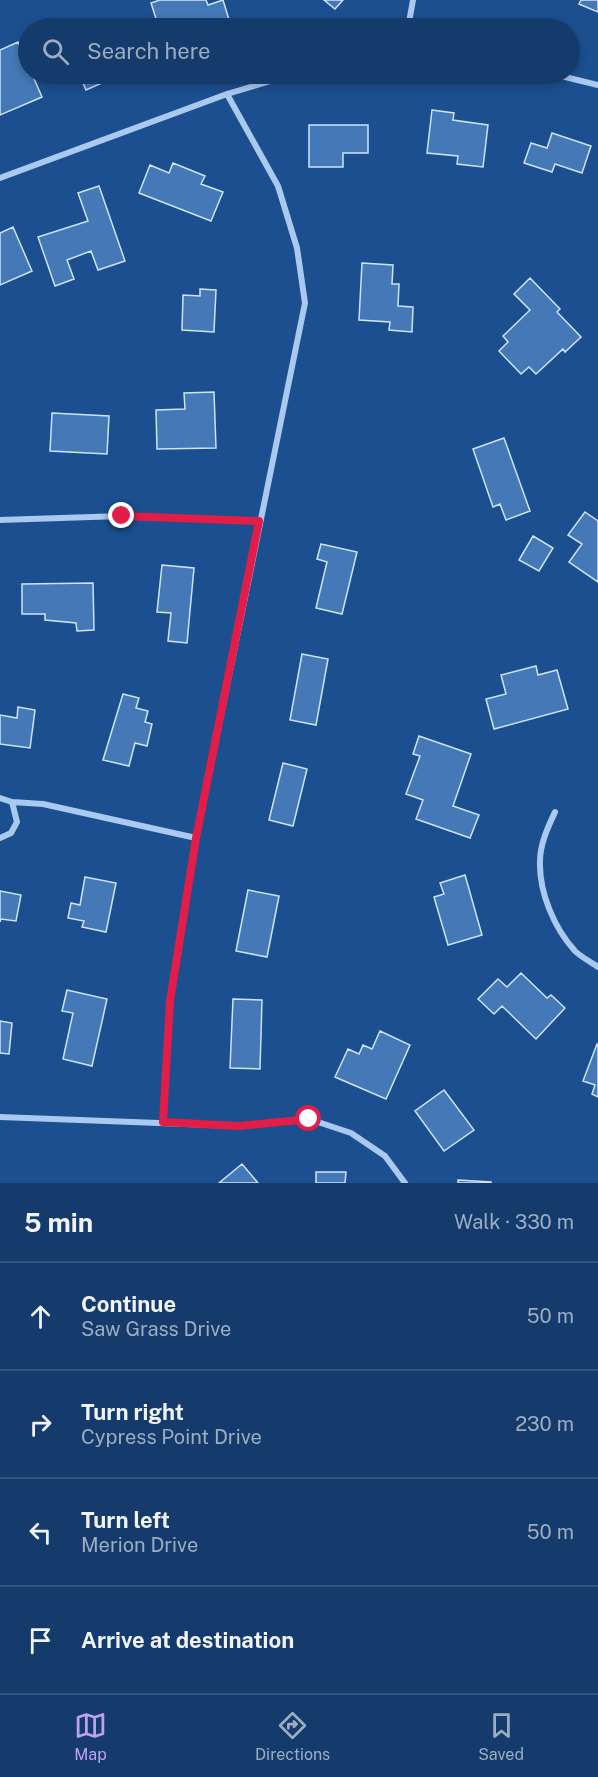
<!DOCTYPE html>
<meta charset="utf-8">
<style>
:root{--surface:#143b6b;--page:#214673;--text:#f1f3f6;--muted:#9dadc1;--line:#33557e;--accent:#bca0f2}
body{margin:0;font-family:"Public Sans",sans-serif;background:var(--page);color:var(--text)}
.stop{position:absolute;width:18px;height:18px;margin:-14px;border:4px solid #e11d48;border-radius:50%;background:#fff}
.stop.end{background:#e11d48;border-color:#fff;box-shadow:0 2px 6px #0008}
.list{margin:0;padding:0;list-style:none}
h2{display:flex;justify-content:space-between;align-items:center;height:78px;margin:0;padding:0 24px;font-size:26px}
h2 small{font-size:20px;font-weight:400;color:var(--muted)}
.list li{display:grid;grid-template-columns:39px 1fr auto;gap:18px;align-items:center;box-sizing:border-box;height:108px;padding:0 24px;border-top:2px solid var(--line)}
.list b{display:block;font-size:22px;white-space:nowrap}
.list p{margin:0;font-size:20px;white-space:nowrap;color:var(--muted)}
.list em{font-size:20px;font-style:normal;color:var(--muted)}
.icon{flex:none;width:33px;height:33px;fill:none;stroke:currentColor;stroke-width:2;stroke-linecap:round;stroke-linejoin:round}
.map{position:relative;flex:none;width:598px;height:1183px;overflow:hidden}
.search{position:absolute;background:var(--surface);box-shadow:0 3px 9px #0003;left:18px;right:18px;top:18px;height:66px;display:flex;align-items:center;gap:15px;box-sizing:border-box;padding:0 21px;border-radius:33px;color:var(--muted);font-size:22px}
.sheet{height:510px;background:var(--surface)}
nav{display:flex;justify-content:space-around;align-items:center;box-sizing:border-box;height:84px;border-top:2px solid var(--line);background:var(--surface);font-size:16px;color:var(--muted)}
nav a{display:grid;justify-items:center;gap:3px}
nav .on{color:var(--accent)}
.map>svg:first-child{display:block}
</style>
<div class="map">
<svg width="598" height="1183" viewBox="0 0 598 1183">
<rect width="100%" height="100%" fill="#1b4f8f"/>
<!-- building -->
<path fill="#4478b7" stroke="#cfe3fa" stroke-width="1.5" d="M160,0H206L208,5L223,0L231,26L222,28H159L151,3Z
M324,0H343L335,9Z
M581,0H598V12L579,4Z
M128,20L131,28H108Z
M18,42L28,66V74H32L42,97L0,115V50Z
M79,74H106L109,80L86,90Z
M432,110L454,113L453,120L488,125L483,167L457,164L458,156L427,153Z
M309,125H368V153H343V167H309Z
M552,133L591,146L582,173L555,164L552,172L524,163L531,143L547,148Z
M173,163L205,176L201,184L223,192L211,221L139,193L150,165L169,173Z
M99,186L125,261L98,270L91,251L67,260L74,279L55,286L38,237L88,221L78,193Z
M13,227L32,271L0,285V233Z
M362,263L393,265L392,284H399L398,306L413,307L412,332L389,330L390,322L359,320Z
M530,278L560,309L557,312L581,337L565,352L563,349L536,374L529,367L521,374L499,351L508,342L503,336L530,310L514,294Z
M200,289L216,290L214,332L182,330L183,295L200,296Z
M214,392L216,448L157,449L156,410L185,409L184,393Z
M52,413L109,416L107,454L50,451Z
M504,438L530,511L506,520L500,504L493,507L473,449Z
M585,512L598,521V582L569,562L582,544L568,535Z
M533,536L553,548L539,571L519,560Z
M321,544L357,552L342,614L316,608L327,562L317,559Z
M162,565L194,568L187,643L168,641L171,613L157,612Z
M93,583L94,630L77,631L76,623L45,620V614H22V584Z
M302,654L328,659L316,725L290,720Z
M536,666L538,675L557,670L568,709L494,729L486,699L506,694L501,675Z
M123,694L139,698L136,708L148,711L145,722L152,724L147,746L135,743L129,766L103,760Z
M18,707L35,710L30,748L0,744V715L17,718Z
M419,736L471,754L453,806L479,815L470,838L416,819L423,800L406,794L420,756L413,754Z
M283,763L307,769L293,826L269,820Z
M465,875L482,935L448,945L434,897L444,894L440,883Z
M85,877L116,883L106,932L82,927L84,921L68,918L71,903L80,905Z
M248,890L279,896L267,957L236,951Z
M0,891L21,895L16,921L1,919L0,922Z
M521,973L547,998L551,995L565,1008L536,1039L502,1006L494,1014L478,999L498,979L507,987Z
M67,990L107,999L92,1066L63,1059L73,1013L62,1011Z
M233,999L262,1000L260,1069L230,1068Z
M0,1021L12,1023L9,1054L0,1053Z
M380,1031L410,1045L386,1099L335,1077L348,1049L359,1054L363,1045L372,1049Z
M597,1044H598V1097L592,1094L595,1085L583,1081Z
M444,1090L474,1130L444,1151L415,1111Z
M242,1164L258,1183H219Z
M316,1172H346L345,1183H316Z
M458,1180L491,1182V1183H458Z"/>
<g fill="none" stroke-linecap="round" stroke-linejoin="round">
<!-- street -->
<path stroke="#a9c9ee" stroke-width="6" d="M408,28L413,0
M553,74L598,85
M0,178L227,94L294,74
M0,520L122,516L259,521
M0,798L12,802L43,804L196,838
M555,812C548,827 540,844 540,861C539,892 554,928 575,951C581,957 591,962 598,967
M0,838L11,833L17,822L12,802
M0,1117L238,1126L309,1119L351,1133L385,1156L405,1183
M163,1122L170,1001L196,838L305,303L297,248L278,186L227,94"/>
</g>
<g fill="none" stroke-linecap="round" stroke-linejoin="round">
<!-- route -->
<path stroke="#e11d48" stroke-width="8" d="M122,516L259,521L196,838L170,1001L163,1122L238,1126L309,1119"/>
</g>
</svg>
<div class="stop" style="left:309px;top:1119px"></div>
<div class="stop end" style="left:122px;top:516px"></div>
<div class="search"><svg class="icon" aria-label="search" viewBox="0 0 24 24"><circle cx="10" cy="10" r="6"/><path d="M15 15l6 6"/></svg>Search here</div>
</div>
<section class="sheet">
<h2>5 min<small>Walk · 330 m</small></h2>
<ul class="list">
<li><svg class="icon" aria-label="ahead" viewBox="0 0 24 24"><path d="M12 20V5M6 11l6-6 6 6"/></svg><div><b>Continue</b><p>Saw Grass Drive</p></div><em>50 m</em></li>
<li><svg class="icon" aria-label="right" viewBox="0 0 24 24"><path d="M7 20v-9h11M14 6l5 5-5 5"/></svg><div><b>Turn right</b><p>Cypress Point Drive</p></div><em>230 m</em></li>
<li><svg class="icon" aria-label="left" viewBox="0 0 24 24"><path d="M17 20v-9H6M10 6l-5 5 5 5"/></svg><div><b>Turn left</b><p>Merion Drive</p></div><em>50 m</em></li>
<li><svg class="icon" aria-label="arrive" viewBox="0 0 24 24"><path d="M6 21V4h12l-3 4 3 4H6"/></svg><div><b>Arrive at destination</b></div></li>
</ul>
</section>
<nav>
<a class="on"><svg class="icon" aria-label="map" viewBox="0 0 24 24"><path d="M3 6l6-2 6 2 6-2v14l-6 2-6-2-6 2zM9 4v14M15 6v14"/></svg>Map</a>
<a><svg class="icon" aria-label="directions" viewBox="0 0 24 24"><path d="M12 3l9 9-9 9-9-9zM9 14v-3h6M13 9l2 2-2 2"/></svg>Directions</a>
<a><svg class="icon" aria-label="saved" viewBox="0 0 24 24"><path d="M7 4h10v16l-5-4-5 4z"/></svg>Saved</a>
</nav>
